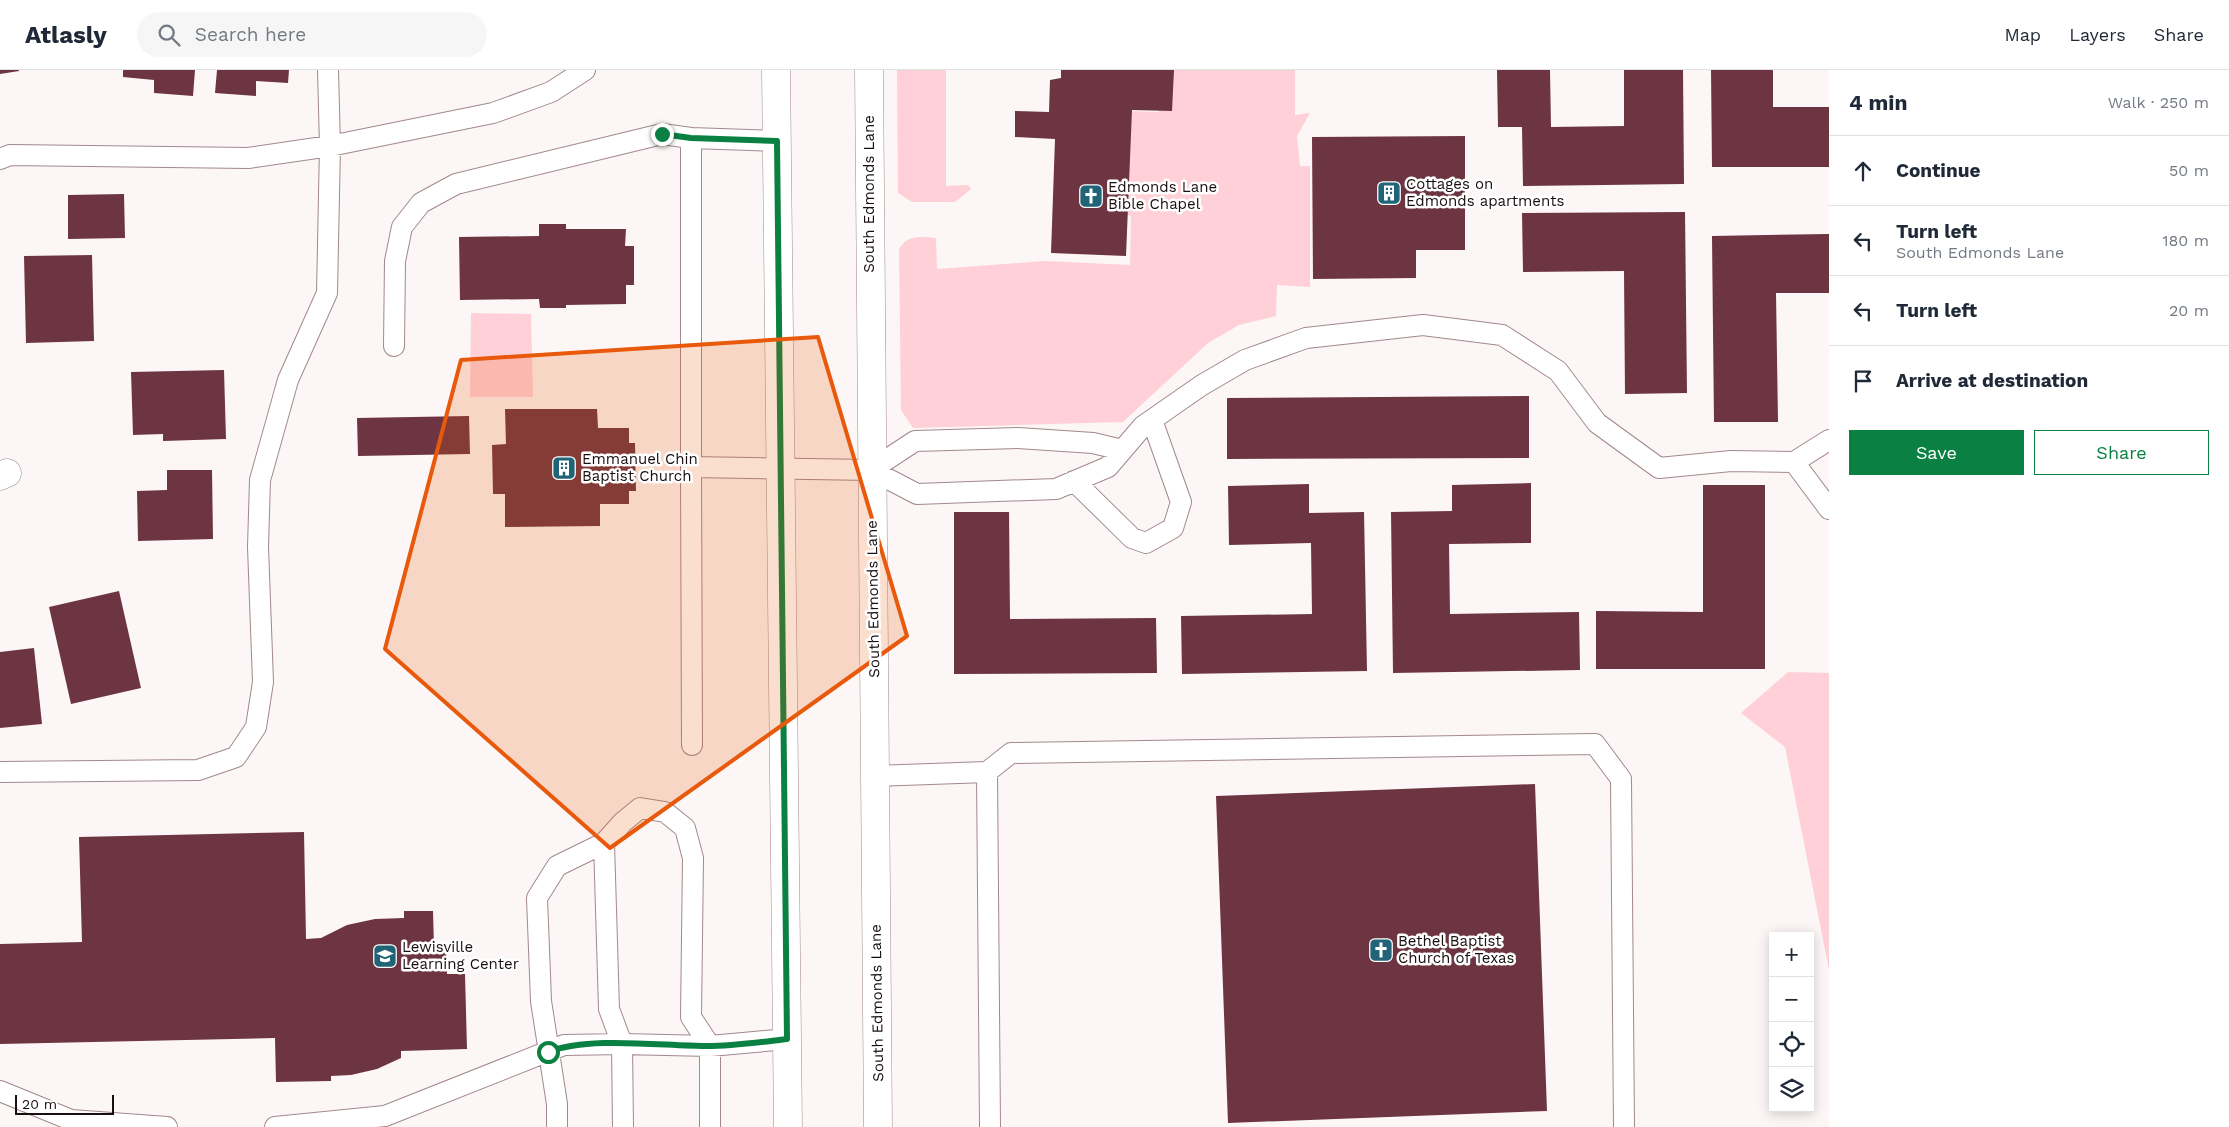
<!DOCTYPE html>
<meta charset="utf-8">
<style>
:root{--surface:#fff;--page:#f6f6f7;--text:#1f2937;--muted:#747a83;--line:#e0e1e3;--accent:#0b8043}
body{margin:0;font-family:"Work Sans",sans-serif;background:var(--page);color:var(--text)}
.controls{position:absolute;right:15px;bottom:15px;display:grid;overflow:hidden;border-radius:0px;box-shadow:0 2px 12px #0003}
.controls button{width:45px;height:45px;display:grid;place-items:center;padding:0;border:0;border-bottom:1px solid var(--line);background:var(--surface);color:var(--text);font:25px sans-serif}
.scale{position:absolute;left:15px;bottom:12px;width:99px;box-sizing:border-box;padding-left:5px;border:2px solid #190f11;border-top:0;font-size:14px;line-height:18px;white-space:nowrap;color:#190f11;-webkit-text-stroke:4px #fff;paint-order:stroke}
.stop{position:absolute;width:15px;height:15px;margin:-11px;border:4px solid #0b8043;border-radius:50%;background:#fff}
.stop.end{background:#0b8043;border-color:#fff;box-shadow:0 1px 5px #0008}
.list{margin:0;padding:0;list-style:none}
h2{display:flex;justify-content:space-between;align-items:center;height:65px;margin:0;padding:0 20px;font-size:21px}
h2 small{font-size:16px;font-weight:400;color:var(--muted)}
.list li{display:grid;grid-template-columns:32px 1fr auto;gap:15px;align-items:center;box-sizing:border-box;height:70px;padding:0 20px;border-top:1px solid var(--line)}
.list b{display:block;font-size:19px;white-space:nowrap}
.list p{margin:0;font-size:16px;white-space:nowrap;color:var(--muted)}
.list em{font-size:16px;font-style:normal;color:var(--muted)}
.actions{display:flex;gap:10px;padding:15px 20px}
.actions a{flex:1;padding:11px 0;border:1px solid var(--accent);border-radius:0px;text-align:center;font-size:18px;color:var(--accent)}
.actions .main{background:var(--accent);color:#fff}
.icon{flex:none;width:28px;height:28px;fill:none;stroke:currentColor;stroke-width:2;stroke-linecap:round;stroke-linejoin:round}
.map{position:relative;flex:none;width:1829px;height:1057px;overflow:hidden}
header{display:flex;align-items:center;gap:30px;box-sizing:border-box;height:70px;padding:0 25px;background:var(--surface);border-bottom:1px solid var(--line)}
header strong{font-size:24px}
nav{display:flex;gap:28px;margin-inline-start:auto;font-size:18px}
.search{width:350px;height:45px;background:var(--page);display:flex;align-items:center;gap:12px;box-sizing:border-box;padding:0 18px;border-radius:28px;color:var(--muted);font-size:19px}
main{display:flex}
aside{flex:1;background:var(--surface)}
.map>svg:first-child{display:block}
</style>
<header>
<strong>Atlasly</strong>
<div class="search"><svg class="icon" aria-label="search" viewBox="0 0 24 24"><circle cx="10" cy="10" r="6"/><path d="M15 15l6 6"/></svg>Search here</div>
<nav><a>Map</a><a>Layers</a><a>Share</a></nav>
</header>
<main>
<div class="map">
<svg width="1829" height="1057" viewBox="0 0 1829 1057">
<rect width="100%" height="100%" fill="#fcf6f6"/>
<!-- green -->
<path fill="#ffd0d7" d="M897,0H946V116L968,115L971,119L955,132H912L898,123Z
M1152,0H1295V45L1310,43L1297,66L1300,96H1310V217L1277,215L1276,246L1239,255L1208,273L1123,352L913,358L901,340L899,179C908,164 921,167 936,168L937,199L1045,191L1130,195L1131,146L1125,144L1130,41L1159,42Z
M471,243L531,244L533,327H470Z
M1788,602L1829,603V900L1785,677L1741,643Z"/>
<!-- building -->
<path fill="#6d3441" d="M0,0H19V1L0,4Z
M123,0H195L193,26L154,23V10L123,7Z
M217,0H289L288,13L256,11V26L215,23Z
M1061,0H1174L1172,41L1132,40L1126,186L1051,183L1055,69L1015,67V41L1049,42L1050,10L1061,8Z
M1497,0H1550L1551,57L1624,56V0H1683L1684,114L1523,116L1522,57H1498Z
M1711,0H1773V37H1829V97H1712Z
M1465,66V180H1416V208L1313,209L1312,67Z
M124,124L125,168L68,169V125Z
M1685,142L1687,323L1625,324L1624,201L1523,202L1522,143Z
M539,154H566V159H626L625,176H634V215H626V234L566,235V238H540L539,229L460,230L459,167L539,166Z
M1829,164V223H1776L1778,352H1714L1712,166Z
M92,185L94,271L26,273L24,186Z
M224,300L226,369L163,371V364L133,365L131,302Z
M1529,326V388L1227,389V328Z
M505,339H597L598,358H629V373H635L636,421H629V434H600V456L505,457V424H493L492,375L506,374Z
M469,346L470,384L358,386L357,348Z
M167,400H212L213,469L138,471L137,421L167,420Z
M1531,413V473L1449,474L1450,544L1579,542L1580,600L1393,603L1391,442L1452,441V415Z
M1309,414V443L1364,442L1367,601L1182,604L1181,546L1312,544L1311,473L1229,475L1228,416Z
M1703,415H1765V599H1596V541L1703,542Z
M954,442H1009L1010,549L1156,548L1157,603L954,604Z
M119,521L141,618L71,634L49,537Z
M34,578L42,654L0,658V582Z
M1535,714L1547,1041L1228,1053L1216,726Z
M304,762L306,869L321,868L347,855L375,849L404,848V841H433L434,877L446,876L447,904H465L467,979L401,981V988L377,999L351,1005L331,1006V1011L276,1012L275,968L0,974V874L82,872L79,767Z"/>
<g fill="none" stroke-linecap="round" stroke-linejoin="round">
<!-- lane casing -->
<g stroke="#a3888d" stroke-width="22">
<path id="lane" d="M777,71L691,68V397L871,400L917,424L1056,419L1108,397L1143,356L1202,315L1245,290L1306,268L1423,255L1502,265L1558,301L1597,353L1659,398L1731,391L1794,392L1829,370
M0,89L10,85L248,88L330,76L493,43L551,22L585,0
M394,276L395,191L402,157L421,133L456,114L662,64L691,68
M1794,392L1829,439
M691,397L692,675
M871,400L915,371L1018,368L1093,373L1122,380
M1074,411L1132,468L1146,473L1173,458L1181,432L1152,350
M0,702L198,700L236,687L256,657L263,612L258,477L260,410L288,310L327,223L330,76L328,0
M987,702L1011,683L1595,674L1621,709L1624,1057
M874,706L987,702L990,1057
M604,773L609,939L622,974L623,1057
M0,1021L71,1050L167,1057
M275,1057L385,1046L564,975L622,974L710,976L787,969
M557,1057V1034L541,931L537,828L557,796L604,773L623,752L640,738L665,742L685,758L693,788L691,947L710,976V1057"/>
</g>
<!-- street casing -->
<g stroke="#a3888d" stroke-width="29">
<path id="street" d="M0,406L7,403"/>
</g>
<!-- secondary casing -->
<g stroke="#a3888d" stroke-width="29">
<path id="secondary" d="M776,0L788,1057
M869,0L878,1057"/>
</g>
<!-- lane -->
<use href="#lane" stroke="#fff" stroke-width="20"/>
<!-- street -->
<use href="#street" stroke="#fff" stroke-width="28"/>
<!-- secondary -->
<use href="#secondary" stroke="#fff" stroke-width="28"/>
</g>
<g fill="none" stroke-linecap="round" stroke-linejoin="round">
<!-- route -->
<path stroke="#0b8043" stroke-width="6" d="M548,982C591,966 660,976 707,976C734,976 761,972 787,969L777,71L691,68L662,64"/>
</g>
<!-- marked area -->
<path fill="#e8590c" fill-opacity="0.2" stroke="#e8590c" stroke-width="4" stroke-linejoin="round" d="M818,267L907,566L610,778L385,579L461,290Z"/>
<!-- icons -->
<defs>
<g id="building-square" transform="scale(1.25)"><rect x="-9" y="-9" width="18" height="18" rx="4" fill="#216477" stroke="#fff"/><path d="M-4-6H4V6H1V3H-1V6H-4ZM-2.5-4.3h1.7v1.8h-1.7ZM.8-4.3h1.7v1.8H.8ZM-2.5-1h1.7V.8h-1.7ZM.8-1h1.7V.8H.8Z" fill="#fff"/></g>
<g id="church-square" transform="scale(1.25)"><rect x="-9" y="-9" width="18" height="18" rx="4" fill="#216477" stroke="#fff"/><path d="M-1.2-6h2.4v3.5h3.3v2.4h-3.3V6h-2.4V-.1h-3.3v-2.4h3.3Z" fill="#fff"/></g>
<g id="school-square" transform="scale(1.25)"><rect x="-9" y="-9" width="18" height="18" rx="4" fill="#216477" stroke="#fff"/><path d="M0-5L7-2L0 1L-7-2ZM-4 1L0 2.5L4 1V4Q0 6-4 4Z" fill="#fff"/></g>
</defs>
<g fill-rule="evenodd">
<use href="#building-square" x="1389" y="123"/>
<use href="#church-square" x="1091" y="126"/>
<use href="#building-square" x="564" y="398"/>
<use href="#church-square" x="1381" y="880"/>
<use href="#school-square" x="385" y="886"/>
</g>
<g text-anchor="middle" dominant-baseline="central" stroke-width="5" stroke-linejoin="round" paint-order="stroke">
<!-- poi labels -->
<g font-size="15" fill="#190f11" stroke="#fff" text-anchor="start">
<text x="1406" y="114">Cottages on<tspan x="1406" dy="17">Edmonds apartments</tspan></text>
<text x="1108" y="117">Edmonds Lane<tspan x="1108" dy="17">Bible Chapel</tspan></text>
<text x="582" y="389">Emmanuel Chin<tspan x="582" dy="17">Baptist Church</tspan></text>
<text x="1398" y="871">Bethel Baptist<tspan x="1398" dy="17">Church of Texas</tspan></text>
<text x="402" y="877">Lewisville<tspan x="402" dy="17">Learning Center</tspan></text>
</g>
<!-- street labels -->
<g font-size="15" fill="#190f11" stroke="#fff">
<text transform="translate(869 124) rotate(-90)">South Edmonds Lane</text>
<text transform="translate(873 529) rotate(-91)">South Edmonds Lane</text>
<text transform="translate(877 933) rotate(-91)">South Edmonds Lane</text>
</g>
</g>
</svg>
<div class="controls">
<button>+</button>
<button>−</button>
<button><svg class="icon" aria-label="locate" viewBox="0 0 24 24"><circle cx="12" cy="12" r="6"/><path d="M12 2v4M12 18v4M2 12h4M18 12h4"/></svg></button>
<button><svg class="icon" aria-label="layers" viewBox="0 0 24 24"><path d="M12 4l9 5-9 5-9-5zM3 14l9 5 9-5"/></svg></button>
</div>
<div class="scale">20 m</div>
<div class="stop" style="left:548px;top:982px"></div>
<div class="stop end" style="left:662px;top:64px"></div>
</div>
<aside>
<h2>4 min<small>Walk · 250 m</small></h2>
<ul class="list">
<li><svg class="icon" aria-label="ahead" viewBox="0 0 24 24"><path d="M12 20V5M6 11l6-6 6 6"/></svg><div><b>Continue</b></div><em>50 m</em></li>
<li><svg class="icon" aria-label="left" viewBox="0 0 24 24"><path d="M17 20v-9H6M10 6l-5 5 5 5"/></svg><div><b>Turn left</b><p>South Edmonds Lane</p></div><em>180 m</em></li>
<li><svg class="icon" aria-label="left" viewBox="0 0 24 24"><path d="M17 20v-9H6M10 6l-5 5 5 5"/></svg><div><b>Turn left</b></div><em>20 m</em></li>
<li><svg class="icon" aria-label="arrive" viewBox="0 0 24 24"><path d="M6 21V4h12l-3 4 3 4H6"/></svg><div><b>Arrive at destination</b></div></li>
</ul>
<div class="actions"><a class="main">Save</a><a>Share</a></div>
</aside>
</main>
